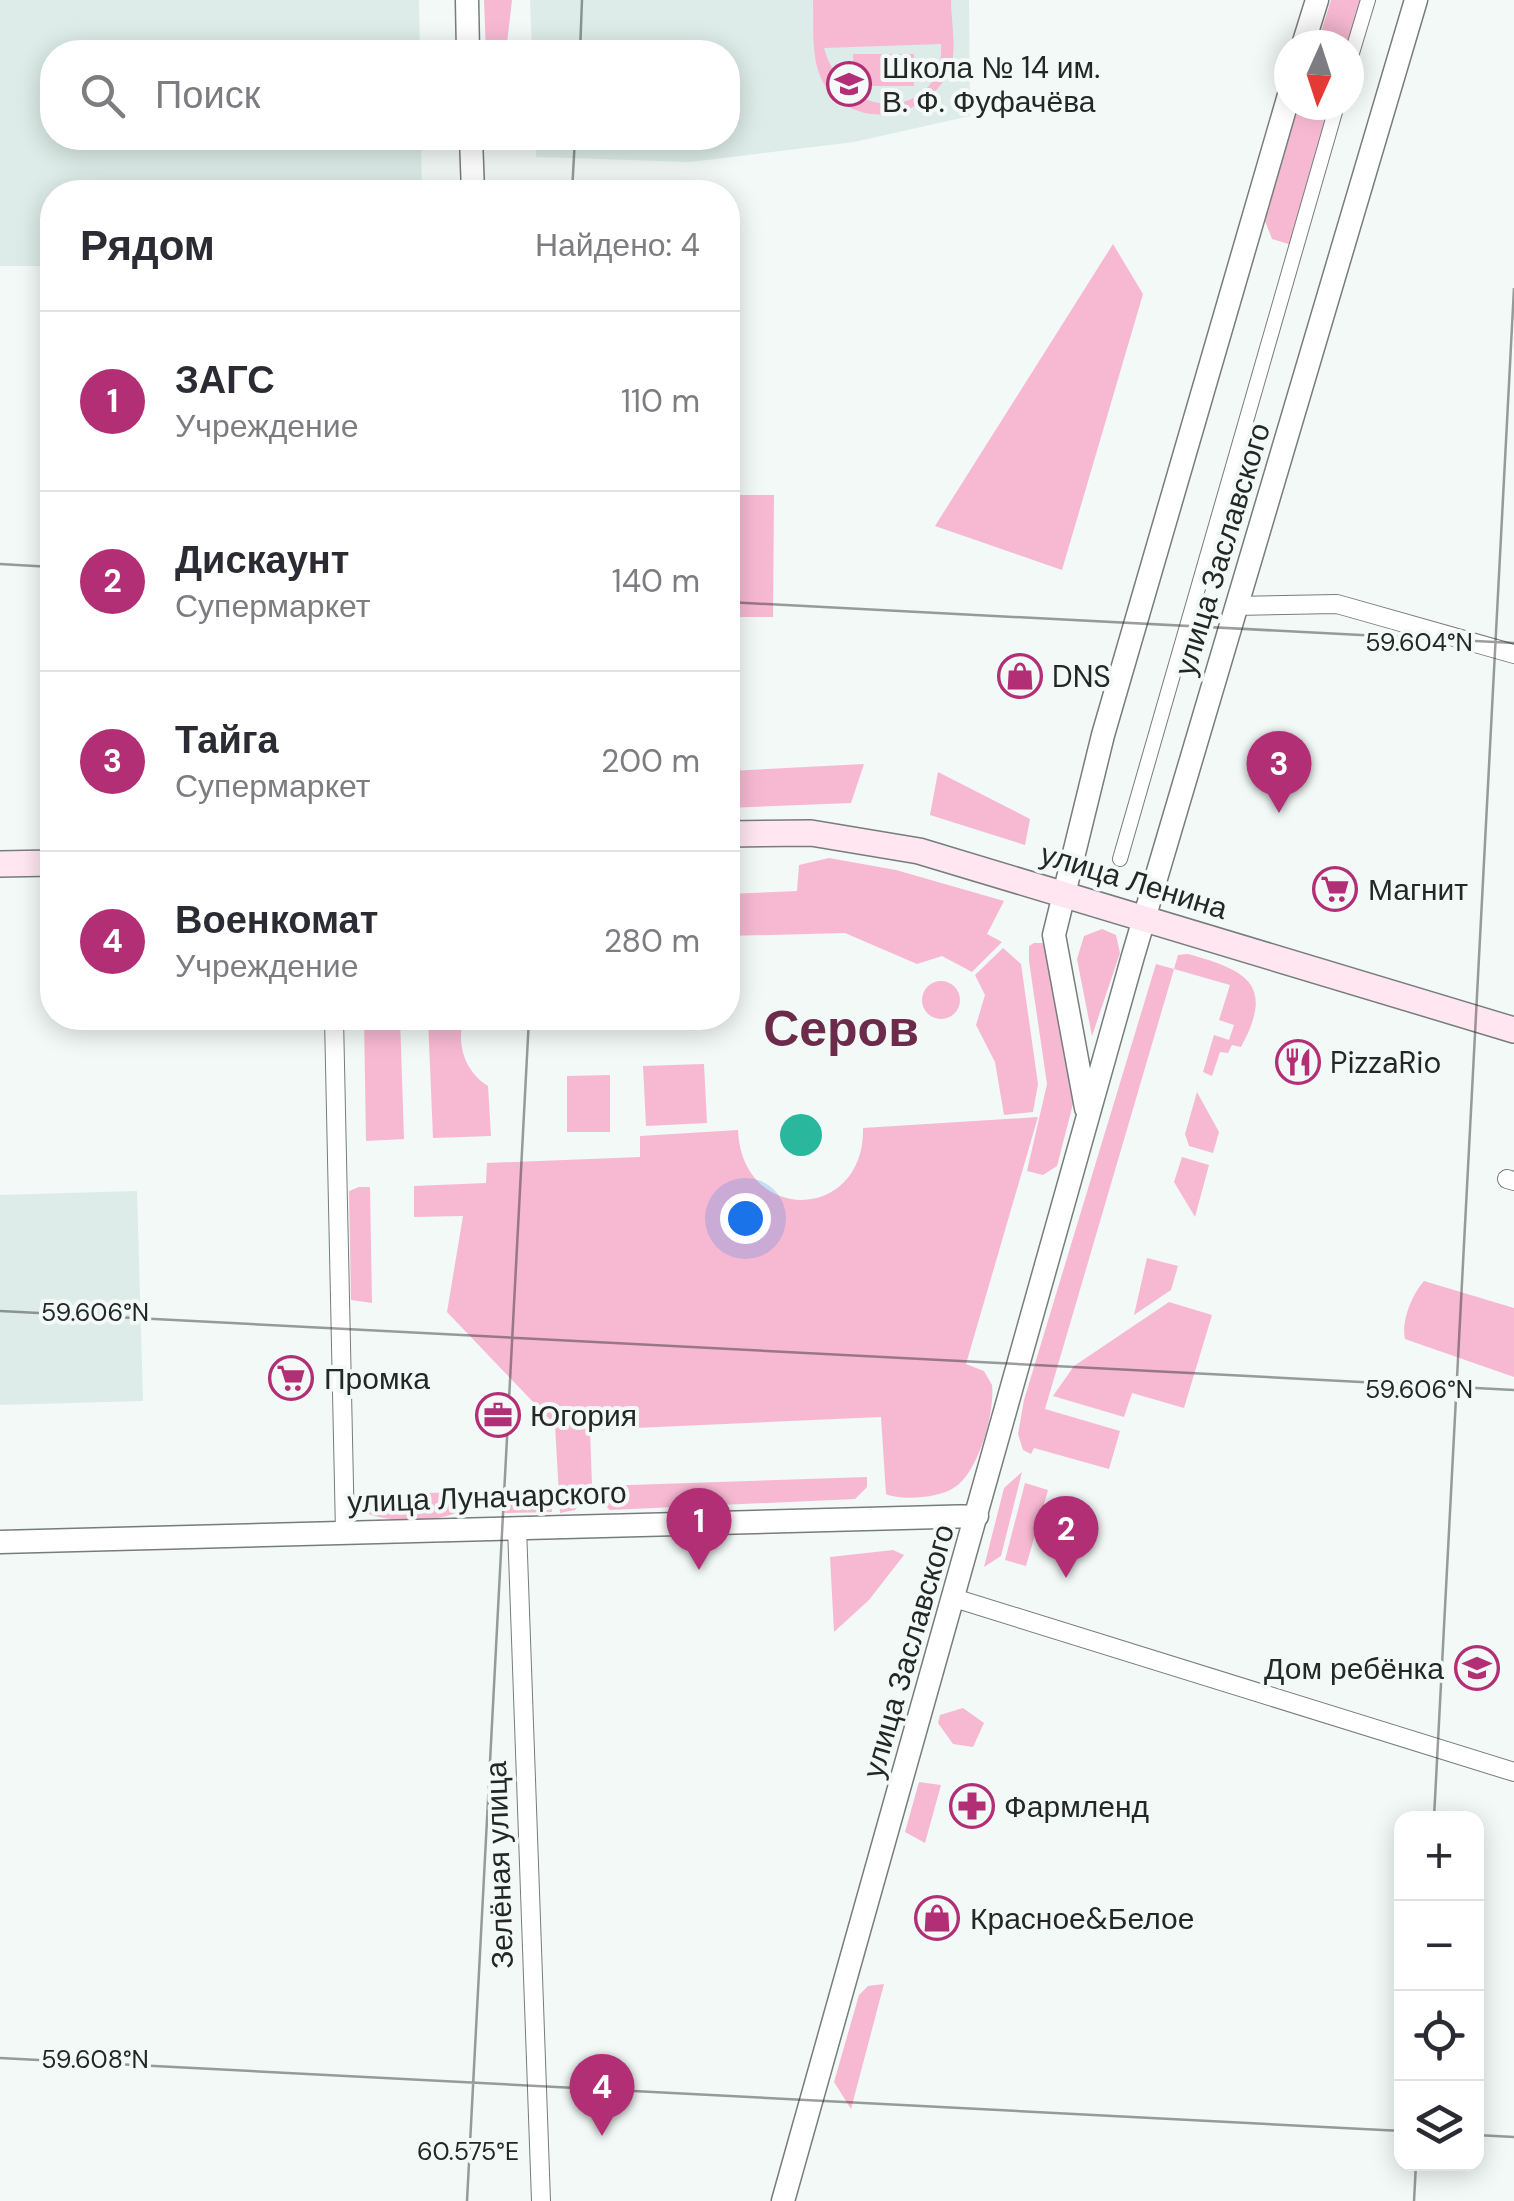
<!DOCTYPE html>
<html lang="ru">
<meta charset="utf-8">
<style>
:root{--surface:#fff;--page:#f2f2f3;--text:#2b2b33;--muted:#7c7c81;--line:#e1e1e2;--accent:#b22e75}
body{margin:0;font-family:"DM Sans",sans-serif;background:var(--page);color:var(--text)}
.controls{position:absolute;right:30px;bottom:30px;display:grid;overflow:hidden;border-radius:20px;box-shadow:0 5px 25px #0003}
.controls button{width:90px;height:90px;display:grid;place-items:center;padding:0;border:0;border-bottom:2px solid var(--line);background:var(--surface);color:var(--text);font:50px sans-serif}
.compass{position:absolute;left:1274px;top:30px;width:90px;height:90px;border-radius:50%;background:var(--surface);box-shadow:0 5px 25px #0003;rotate:183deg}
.you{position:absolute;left:745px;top:1218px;width:35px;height:35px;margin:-25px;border:8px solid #fff;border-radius:50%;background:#1a73e8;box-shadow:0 0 0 15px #1a73e833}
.badge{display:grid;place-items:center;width:65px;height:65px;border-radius:50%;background:var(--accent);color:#fff;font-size:32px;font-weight:700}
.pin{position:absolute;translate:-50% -82px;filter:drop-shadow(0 2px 5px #0008)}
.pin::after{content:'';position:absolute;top:52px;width:35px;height:30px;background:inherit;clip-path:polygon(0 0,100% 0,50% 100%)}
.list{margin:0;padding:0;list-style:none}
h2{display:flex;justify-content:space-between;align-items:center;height:130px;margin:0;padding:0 40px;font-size:42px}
h2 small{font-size:32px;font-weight:400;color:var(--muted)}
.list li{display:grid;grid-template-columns:65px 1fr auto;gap:30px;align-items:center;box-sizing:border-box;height:180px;padding:0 40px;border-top:2px solid var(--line)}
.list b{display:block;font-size:38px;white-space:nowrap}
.list p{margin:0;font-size:32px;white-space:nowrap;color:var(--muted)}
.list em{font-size:32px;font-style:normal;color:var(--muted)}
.icon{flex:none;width:55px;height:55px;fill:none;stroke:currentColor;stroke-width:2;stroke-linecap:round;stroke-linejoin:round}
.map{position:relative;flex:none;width:1514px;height:2201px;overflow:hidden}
.search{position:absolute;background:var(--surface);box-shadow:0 5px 25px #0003;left:40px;top:40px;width:700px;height:110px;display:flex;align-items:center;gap:25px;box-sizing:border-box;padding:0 35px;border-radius:40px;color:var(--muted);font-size:38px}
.panel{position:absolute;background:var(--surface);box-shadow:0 5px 25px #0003;left:40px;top:180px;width:700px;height:850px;border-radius:40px}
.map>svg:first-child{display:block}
</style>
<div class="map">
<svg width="1514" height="2201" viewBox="0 0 1514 2201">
<rect width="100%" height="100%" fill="#f2f9f7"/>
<!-- built -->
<path fill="#ddece8" d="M0,0H419L420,52H52V138H421L422,192H52V266H0Z
M530,0H969L970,116L854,142L690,162L536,157V138H728V52H532Z
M137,1191L143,1401L0,1405V1195Z"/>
<!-- green -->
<path fill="#f7b9d2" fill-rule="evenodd" d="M484,0H512L506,52H486Z
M813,0H951C951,19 956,44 952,62C937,118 855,135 824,84C810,60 814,27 813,0ZM941,44C946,118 846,128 824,48Z
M1331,0H1368L1349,45H1317Z
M853,54H914V86H854Z
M1299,105H1337L1295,246L1272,239L1265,221Z
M1113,244L1143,294L1062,570L935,526Z
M728,495H774L773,617H728Z
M864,764L851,803L728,808V771Z
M938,772L1030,819L1025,845L930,815Z
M829,858L896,870L1004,901L987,934L1002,942L972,972L942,956L917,964L845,933L728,936V894L797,891L799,865Z
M1102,929L1116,935L1120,953L1092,1036L1077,959L1084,936Z
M1034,943H1043L1049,955L1073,1104L1057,1166L1043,1175L1027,1171L1047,1084L1029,961V946Z
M1003,948L1021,964L1038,1084L1033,1112L1004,1115L995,1062L976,1025L985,995L975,975Z
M1188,954C1245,970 1276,983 1241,1047L1232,1045L1228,1053L1220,1052L1212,1076L1203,1072L1214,1035L1229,1040L1234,1025L1219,1020L1230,985L1174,969L1045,1409L1120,1431L1109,1469L1034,1448L1031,1454L1023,1450L1018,1434L1024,1400L1156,964L1174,969L1178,955Z
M922 1000a19 19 0 1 1 38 0a19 19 0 1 1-38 0Z
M364,1018H400L404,1139L366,1141Z
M428,1018H464C456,1043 464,1071 488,1086L491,1136L433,1138Z
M704,1064L707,1123L646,1126L643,1066Z
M610,1075V1132H567V1076Z
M1197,1092L1219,1132L1213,1153L1189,1146L1185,1134Z
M1038,1117L966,1364L984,1371L992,1385C995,1412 979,1471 955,1487C940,1498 902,1501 886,1494L881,1417L590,1430L592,1486L584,1488V1500L575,1510L560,1513L555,1425L447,1312L463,1216L414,1217V1186L486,1183L487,1163L640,1157V1136L738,1130C742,1225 865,1222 863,1128Z
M1182,1157L1209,1165L1195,1217L1174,1182Z
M359,1187H370L372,1303L351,1300L349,1191Z
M1147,1258L1178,1266L1171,1290L1134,1315Z
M1424,1281L1514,1308V1377L1405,1339C1401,1322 1412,1294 1424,1281Z
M1169,1302L1212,1315L1184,1408L1132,1393L1124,1417L1053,1396L1074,1366Z
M1022,1472L1001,1556L984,1567L1004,1488Z
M867,1477V1487L855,1499L610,1510L601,1502L600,1486Z
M1025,1483L1048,1490L1026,1566L1005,1560Z
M551,1490L552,1512L505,1513L491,1499V1491Z
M462,1492L456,1513C435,1522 385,1523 364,1512L356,1495Z
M893,1550L904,1555L869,1600L834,1632L830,1557Z
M963,1708L984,1723L973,1747L953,1744L938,1723L940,1715Z
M919,1782L941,1785L925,1843L905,1832Z
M884,1984L851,2109L834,2082L859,1995L868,1986Z"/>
<!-- water -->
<path fill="#29b79d" d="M780 1135a21 21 0 1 1 42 0a21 21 0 1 1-42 0Z"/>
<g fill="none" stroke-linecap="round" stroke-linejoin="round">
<!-- pedestrian casing -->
<g stroke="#777d7b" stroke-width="16">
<path id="pedestrian" d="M1349,63L1368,0
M1120,859L1337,105"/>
</g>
<!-- minor casing -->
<g stroke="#777d7b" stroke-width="20">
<path id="minor" d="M1235,606L1337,604L1514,654
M334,1018L345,1532
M1507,1179L1514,1181
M517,1527L541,2201
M954,1598L1514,1772"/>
</g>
<!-- tertiary casing -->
<g stroke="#777d7b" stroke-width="25">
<path id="tertiary" d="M467,0L468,52
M1303,45L1317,0
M471,138L473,192
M1086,1108L1054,935L1103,735L1289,95
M0,1542L977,1516
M783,2201L1133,956L1416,0"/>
</g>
<!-- secondary casing -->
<g stroke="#777d7b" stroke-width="28">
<path id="secondary" d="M728,834L811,833L919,851L1514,1030
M0,864L52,863"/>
</g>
<!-- pedestrian -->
<use href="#pedestrian" stroke="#fff" stroke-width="14"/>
<!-- minor -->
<use href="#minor" stroke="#fff" stroke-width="18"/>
<!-- tertiary -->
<use href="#tertiary" stroke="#fff" stroke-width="22"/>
<!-- secondary -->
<use href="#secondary" stroke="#ffe6f0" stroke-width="25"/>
</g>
<!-- ticks -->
<path fill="none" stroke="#252727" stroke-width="2.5" stroke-opacity="0.45" d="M580,52L582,0M572,192L575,138M0,564L52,567M728,602L1514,643M0,1311L1514,1390M1434,1818L1514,288M0,2058L1402,2131M1476,2135L1514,2137M467,2201L529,1018M1414,2201L1416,2164"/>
<!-- icons -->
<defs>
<g id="school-ring" transform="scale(2.25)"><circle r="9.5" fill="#f2f9f7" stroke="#b22e75" stroke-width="1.5"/><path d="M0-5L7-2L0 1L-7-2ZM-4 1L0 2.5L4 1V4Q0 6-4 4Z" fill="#b22e75"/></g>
<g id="shop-ring" transform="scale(2.25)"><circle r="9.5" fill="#f2f9f7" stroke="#b22e75" stroke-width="1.5"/><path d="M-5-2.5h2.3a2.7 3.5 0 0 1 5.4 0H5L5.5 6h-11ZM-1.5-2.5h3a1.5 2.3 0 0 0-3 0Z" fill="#b22e75"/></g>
<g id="supermarket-ring" transform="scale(2.25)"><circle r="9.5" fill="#f2f9f7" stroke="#b22e75" stroke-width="1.5"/><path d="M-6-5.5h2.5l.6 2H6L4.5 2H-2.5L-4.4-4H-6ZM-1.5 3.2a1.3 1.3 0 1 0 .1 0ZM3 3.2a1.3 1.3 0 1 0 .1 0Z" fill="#b22e75"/></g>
<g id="restaurant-ring" transform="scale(2.25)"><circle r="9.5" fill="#f2f9f7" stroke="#b22e75" stroke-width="1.5"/><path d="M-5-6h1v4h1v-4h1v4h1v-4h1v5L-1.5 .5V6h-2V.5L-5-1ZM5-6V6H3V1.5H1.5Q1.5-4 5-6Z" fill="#b22e75"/></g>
<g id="office-ring" transform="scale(2.25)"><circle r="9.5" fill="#f2f9f7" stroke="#b22e75" stroke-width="1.5"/><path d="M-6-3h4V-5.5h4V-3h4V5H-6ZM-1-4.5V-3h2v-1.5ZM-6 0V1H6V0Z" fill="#b22e75"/></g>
<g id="pharmacy-ring" transform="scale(2.25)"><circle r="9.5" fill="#f2f9f7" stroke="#b22e75" stroke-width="1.5"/><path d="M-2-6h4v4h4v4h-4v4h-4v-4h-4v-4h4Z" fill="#b22e75"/></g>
</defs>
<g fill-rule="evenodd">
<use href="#school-ring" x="849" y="84"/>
<use href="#shop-ring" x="1020" y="676"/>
<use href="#supermarket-ring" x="1335" y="889"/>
<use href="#restaurant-ring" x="1298" y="1062"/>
<use href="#supermarket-ring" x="291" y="1378"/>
<use href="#office-ring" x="498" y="1415"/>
<use href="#school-ring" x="1477" y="1668"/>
<use href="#pharmacy-ring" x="972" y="1806"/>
<use href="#shop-ring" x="937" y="1918"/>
</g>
<g text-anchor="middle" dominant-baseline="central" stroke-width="8" stroke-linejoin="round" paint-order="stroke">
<!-- poi labels -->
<g font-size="30" fill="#252727" stroke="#f2f9f7" text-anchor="start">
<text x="882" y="67">Школа № 14 им.<tspan x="882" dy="34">В. Ф. Фуфачёва</tspan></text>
<text x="1052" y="676">DNS</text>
<text x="1368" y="889">Магнит</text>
<text x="1330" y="1062">PizzaRio</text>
<text x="324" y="1378">Промка</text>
<text x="530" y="1415">Югория</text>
<text x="1444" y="1668" text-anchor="end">Дом ребёнка</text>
<text x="1004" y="1806">Фармленд</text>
<text x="970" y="1918">Красное&amp;Белое</text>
</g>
<!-- street labels -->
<g font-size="30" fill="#252727" stroke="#f2f9f7">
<text transform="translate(1222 549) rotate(-73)">улица Заславского</text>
<text transform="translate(1134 881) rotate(17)">улица Ленина</text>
<text transform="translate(487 1497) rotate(-2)">улица Луначарского</text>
<text transform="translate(908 1651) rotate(-74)">улица Заславского</text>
<text transform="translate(499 1865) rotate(-92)">Зелёная улица</text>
</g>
<!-- town labels -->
<g font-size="50" font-weight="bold" fill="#6c2b4a" stroke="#f2f9f7">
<text x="841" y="1029">Серов</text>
</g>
</g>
<g font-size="25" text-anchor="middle" fill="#252727" stroke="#f2f9f7" stroke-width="8" stroke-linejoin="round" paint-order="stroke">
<text x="1419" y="651">59.604°N</text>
<text x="95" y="1321">59.606°N</text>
<text x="1419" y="1398">59.606°N</text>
<text x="95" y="2068">59.608°N</text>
<text x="468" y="2160">60.575°E</text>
</g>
</svg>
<div class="controls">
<button>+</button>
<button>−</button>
<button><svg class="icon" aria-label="locate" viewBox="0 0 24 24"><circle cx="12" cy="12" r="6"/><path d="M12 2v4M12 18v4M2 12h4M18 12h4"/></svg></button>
<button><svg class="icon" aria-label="layers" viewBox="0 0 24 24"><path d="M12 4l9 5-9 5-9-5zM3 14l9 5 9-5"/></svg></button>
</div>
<svg class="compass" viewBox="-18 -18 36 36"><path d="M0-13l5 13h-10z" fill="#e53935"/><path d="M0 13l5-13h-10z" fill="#7c7c81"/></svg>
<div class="you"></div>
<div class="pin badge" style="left:699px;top:1570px">1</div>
<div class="pin badge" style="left:1066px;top:1578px">2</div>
<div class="pin badge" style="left:1279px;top:813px">3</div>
<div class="pin badge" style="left:602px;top:2136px">4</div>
<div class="search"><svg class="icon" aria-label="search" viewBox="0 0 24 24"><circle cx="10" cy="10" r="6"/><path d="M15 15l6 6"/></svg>Поиск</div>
<section class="panel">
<h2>Рядом<small>Найдено: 4</small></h2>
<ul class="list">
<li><span class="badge">1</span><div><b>ЗАГС</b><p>Учреждение</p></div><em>110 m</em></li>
<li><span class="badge">2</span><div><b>Дискаунт</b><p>Супермаркет</p></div><em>140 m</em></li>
<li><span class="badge">3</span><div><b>Тайга</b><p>Супермаркет</p></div><em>200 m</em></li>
<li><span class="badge">4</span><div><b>Военкомат</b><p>Учреждение</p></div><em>280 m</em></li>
</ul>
</section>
</div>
